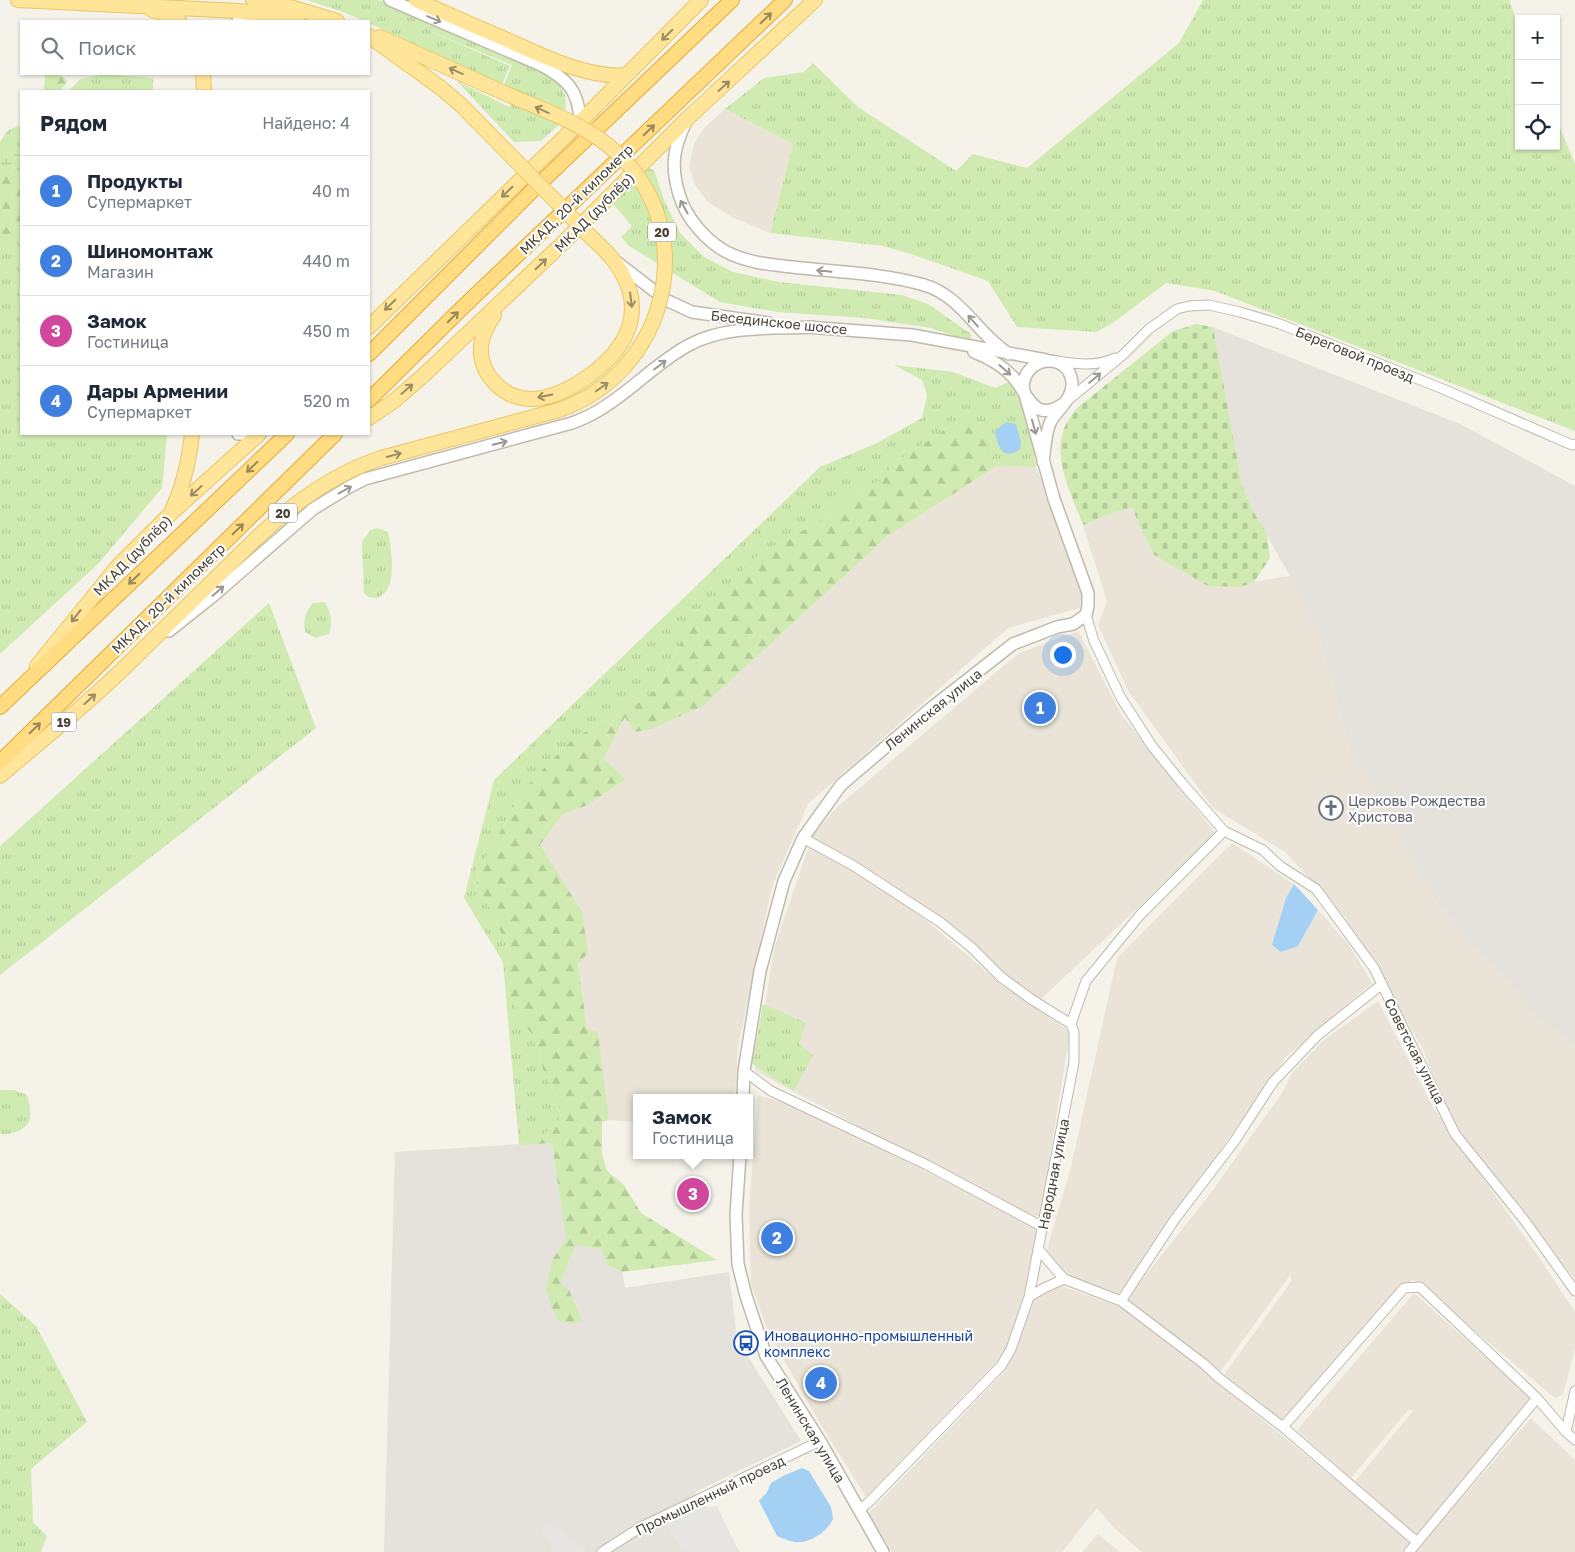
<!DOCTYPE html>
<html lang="ru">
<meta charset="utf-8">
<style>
:root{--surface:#fff;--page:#f2f2f3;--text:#1f2937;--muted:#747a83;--line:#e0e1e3;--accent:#ff4217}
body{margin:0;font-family:"Golos Text",sans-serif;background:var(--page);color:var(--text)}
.controls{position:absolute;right:15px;top:15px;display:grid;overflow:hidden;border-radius:0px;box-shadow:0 1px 4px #0004}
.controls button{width:45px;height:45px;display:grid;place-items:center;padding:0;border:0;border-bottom:1px solid var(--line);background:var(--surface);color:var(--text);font:25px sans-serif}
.you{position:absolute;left:1062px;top:654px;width:18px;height:18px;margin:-12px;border:4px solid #fff;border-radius:50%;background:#1a73e8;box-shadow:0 0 0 8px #1a73e833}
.badge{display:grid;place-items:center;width:32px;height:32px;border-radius:50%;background:var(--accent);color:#fff;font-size:16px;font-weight:700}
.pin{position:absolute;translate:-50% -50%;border:2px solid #fff;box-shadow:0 1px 5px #0006}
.popup{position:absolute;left:633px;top:1094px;width:120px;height:65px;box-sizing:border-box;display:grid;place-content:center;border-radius:0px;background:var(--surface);filter:drop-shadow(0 1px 4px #0005);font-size:16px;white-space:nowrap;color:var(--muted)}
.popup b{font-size:19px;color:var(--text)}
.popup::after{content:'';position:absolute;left:50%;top:100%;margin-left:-10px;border:10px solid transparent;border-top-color:var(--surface)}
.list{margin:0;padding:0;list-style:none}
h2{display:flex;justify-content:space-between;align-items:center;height:65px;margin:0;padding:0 20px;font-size:21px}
h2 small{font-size:16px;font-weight:400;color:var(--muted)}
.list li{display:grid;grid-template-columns:32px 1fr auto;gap:15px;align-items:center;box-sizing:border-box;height:70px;padding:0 20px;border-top:1px solid var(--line)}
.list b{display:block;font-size:19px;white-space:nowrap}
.list p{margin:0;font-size:16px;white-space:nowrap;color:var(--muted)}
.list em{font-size:16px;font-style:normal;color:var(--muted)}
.icon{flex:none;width:28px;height:28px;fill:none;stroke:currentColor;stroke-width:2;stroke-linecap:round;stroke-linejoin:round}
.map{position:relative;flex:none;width:1575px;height:1552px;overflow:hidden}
.search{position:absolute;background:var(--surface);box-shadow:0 1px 4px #0004;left:20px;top:20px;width:350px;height:55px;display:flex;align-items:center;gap:12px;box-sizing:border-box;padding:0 18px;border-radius:0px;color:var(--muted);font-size:19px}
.panel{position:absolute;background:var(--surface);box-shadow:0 1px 4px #0004;left:20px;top:90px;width:350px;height:345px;border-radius:0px}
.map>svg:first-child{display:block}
</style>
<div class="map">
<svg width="1575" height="1552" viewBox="0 0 1575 1552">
<defs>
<pattern id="grass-tufts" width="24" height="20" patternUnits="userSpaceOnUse" patternTransform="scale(1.25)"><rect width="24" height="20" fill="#cfebb1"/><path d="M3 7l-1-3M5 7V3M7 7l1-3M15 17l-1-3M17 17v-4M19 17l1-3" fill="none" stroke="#b3cb99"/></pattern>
<pattern id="forest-firs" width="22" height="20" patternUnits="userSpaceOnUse" patternTransform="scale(1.25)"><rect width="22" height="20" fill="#cfebb1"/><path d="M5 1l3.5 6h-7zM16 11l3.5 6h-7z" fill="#b3cb99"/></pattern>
<pattern id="wetland-marsh" width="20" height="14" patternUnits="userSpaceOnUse" patternTransform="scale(1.25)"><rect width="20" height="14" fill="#cfebb1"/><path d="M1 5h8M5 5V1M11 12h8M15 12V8" fill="none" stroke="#b3cb99"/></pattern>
<pattern id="cemetery-stones" width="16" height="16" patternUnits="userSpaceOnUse" patternTransform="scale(1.25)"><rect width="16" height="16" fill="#cfebb1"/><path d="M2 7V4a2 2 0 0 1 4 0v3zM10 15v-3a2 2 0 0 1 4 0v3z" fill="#b3cb99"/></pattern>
</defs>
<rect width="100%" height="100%" fill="#f5f2e9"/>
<!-- residential -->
<path fill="#e9e4d7" d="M725,109L793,144L770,233L734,218L708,202L695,185L689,166L694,144L704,128Z
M997,466L1036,467L1084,586L1080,608L1008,628L808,804L772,887L738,1047L735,1098H637V1122L609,1120L598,1033L587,1029L578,962L540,845L563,814L588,805L626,779L604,759L625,717L635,732L652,729L703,706L889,535Z
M1133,508L1137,520L1241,587L1254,582L1290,576L1321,641L1350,749L1437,903L1537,1016L1575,1047V1279L1471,1152L1447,1114L1423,1049L1346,919L1285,852L1213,808L1129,692L1098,625L1107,601L1083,525L1120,510Z
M1078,631L1121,714L1216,834L1038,1002L1004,977L948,925L809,840L837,807L1019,653Z
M810,843L901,899L1001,984L1070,1032L1040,1217L1015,1209L755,1071L774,949Z
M1232,843L1294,884L1286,898L1298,946L1318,910L1349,945L1372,983L1286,1057L1117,1297L1065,1278L1046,1253L1071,1167L1117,958Z
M1378,1001L1433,1107L1538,1256L1575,1312V1348L1563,1395L1555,1398L1413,1279L1283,1422L1224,1375L1292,1280L1290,1275L1220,1372L1126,1300L1210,1194L1282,1093L1292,1073L1324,1040Z
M758,1095L792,1105L1037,1227L1024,1293L1007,1351L866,1497L821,1425L768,1332L751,1284L749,1206Z
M1058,1285L1129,1310L1180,1348L1212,1378L1411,1542L1403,1552H1142L1114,1528L1097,1508L1062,1552H892L868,1514L1005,1371L1022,1324L1034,1301L1043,1292Z
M1414,1293L1531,1398L1417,1537L1352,1485L1413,1411L1409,1409L1351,1478L1297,1430Z
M1531,1418L1575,1460V1552H1415Z
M1098,1534L1120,1552H1082Z"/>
<!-- industrial -->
<path fill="#e5e1db" d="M1213,327L1460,424L1575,486V1047L1537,1016L1437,903L1350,749L1321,641L1290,576L1253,511L1242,485Z
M552,1142L566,1240L552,1260L560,1283L576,1245L602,1249L607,1265L622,1272L625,1288L729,1272L737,1339L801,1441L695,1492L740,1552H384L395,1152Z"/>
<!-- grass -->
<path fill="url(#grass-tufts)" d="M307,0H379L544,72L557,81L565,95L566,107L562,122L541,141L514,142L457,81L509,107L516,91L504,85L512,65L423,28L510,66L502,84L369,23V21H365L343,12Z
M1203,0H1509L1519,25V146H1556V118L1575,164V431L1215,291L1166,283L1114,322L1097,332L1017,327L988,281L914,255L883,246L770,233L793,144L725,109L764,78L804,72L813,63L858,107L956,171L973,154L1027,168L1179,43Z
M105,74L153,78V91H69L80,79Z
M21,125V434H167L162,488L98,564L0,654V142L8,130Z
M649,168L654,170L664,200L680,233L704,257L733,272L779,282L902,295L928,304L971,334V339L966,340L931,328L865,318L777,312L720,302L629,246L621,237L632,226L613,204L601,213L645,170Z
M894,365L953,372L995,388L1011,381C1029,411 1034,433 1036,467L997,466L991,451L992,437L968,420L952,425L892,465L883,480L855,492L843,505L829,516L780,543L763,550L683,637L660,685L646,698L573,739L533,779L522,793L479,869L476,886L487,901L501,933L510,949L508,967L519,1018L531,1033L538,1049L543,1069L558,1101L561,1118L550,1131L519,1145L503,962L464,898L494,780L820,467L875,444L922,418L927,395L922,380Z
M377,528L388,532C391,546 396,578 386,591C384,594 380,596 377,598L368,597L364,593L362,542L371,530Z
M325,602C331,613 333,621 329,634L316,638L305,632C303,620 305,613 313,603Z
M269,603L316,728L0,975V846Z
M763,1004L806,1023L799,1044L813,1055L794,1091L752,1064Z
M0,1090H14L27,1095C29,1102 31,1111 30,1119C26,1131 11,1135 0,1134Z
M0,1294L36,1326L87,1422L31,1469L33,1522L47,1536L41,1552H0Z"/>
<!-- forest -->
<path fill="url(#forest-firs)" d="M45,74H59L68,81L60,91H44Z
M138,85L146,91H85L92,86L114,89Z
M0,175H17L21,190V232L1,256Z
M968,420L985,421L992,437L991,451L997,466L889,535L703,706L652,729L635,732L625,717L604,759L626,779L588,805L563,814L540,845L582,912L588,953L578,963L587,1029L598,1032L609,1120L602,1122V1154L607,1171L624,1185L641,1213L717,1260L622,1272L607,1265L602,1249L576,1245L560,1283L569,1290L582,1321L571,1324L559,1321L553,1311L546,1289L552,1260L566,1240L552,1143L519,1145L550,1131L561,1118L558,1101L543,1069L538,1049L531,1033L519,1018L506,984L510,949L501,933L487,901L476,886L479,869L522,793L533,779L573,739L646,698L660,685L691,621L763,550L780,543L829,516L843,505L855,492L883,480L892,465L952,425Z"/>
<!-- wetland -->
<path fill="url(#wetland-marsh)" d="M7,150L19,154L16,172L0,173V153Z"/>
<!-- cemetery -->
<path fill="url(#cemetery-stones)" d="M1196,324L1213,327L1242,485L1253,511L1267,534L1270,558L1254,582L1241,587L1208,586L1154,555L1137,520L1133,508L1120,510L1083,525C1072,495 1050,456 1066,424C1069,418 1074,413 1077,408L1173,331Z"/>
<!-- parking -->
<path fill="#e7e5e1" d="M717,1506L739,1552H683L665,1524L699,1508Z
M558,1520L570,1539L588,1549L584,1552H553L540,1529Z"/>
<!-- water -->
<path fill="#a4d0f4" d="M1006,422L1016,424L1021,442L1020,449C1003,462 997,446 995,431Z
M1294,884L1318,910L1298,946L1281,952L1272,945L1286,898Z
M802,1468L809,1471L831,1507L833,1519C828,1530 814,1541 801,1542C793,1543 784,1539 777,1536L759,1501L767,1492L771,1483L783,1476Z"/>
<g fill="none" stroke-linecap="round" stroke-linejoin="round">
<!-- minor casing -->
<g stroke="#c1baab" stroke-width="11">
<path id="minor" d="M1056,361C1076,364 1097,367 1115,358
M1067,401L1124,354L1149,329L1177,309L1189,306L1209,305L1240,312L1280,324L1443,389L1572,445L1575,444
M1086,615L1094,641L1121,698L1152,746L1182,783L1224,831L1263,850L1280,866L1316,889L1374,968L1455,1134L1525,1221L1575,1291
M803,838L854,866L940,922L971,947L1001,977L1031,999L1071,1024
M744,1071L771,1091L927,1165L1043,1227
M1039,1250L1064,1279L1121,1301L1204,1364L1219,1378L1283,1427L1417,1542
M1029,1297L1044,1288L1064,1279
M1121,1301L1175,1219L1234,1142L1273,1082L1318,1035L1381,985
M1575,1391L1566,1432L1575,1440
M1283,1427L1404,1288L1420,1287L1537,1398L1566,1432
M859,1510L869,1502L1001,1366L1011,1349L1029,1297L1074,1062V1032L1071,1024L1086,981L1140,915L1224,831
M602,1552L641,1527L820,1441
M1409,1552L1537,1398"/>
</g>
<!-- tertiary casing -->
<g stroke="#c1baab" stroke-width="14">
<path id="tertiary" d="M390,0L541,65C567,79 579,90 580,122
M238,21L261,16
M685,124C673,149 671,168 679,194C686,219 709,245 733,255C752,263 772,265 792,267C835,272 883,273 924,285C962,296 977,334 1009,354
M618,263L666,300L692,312L769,323
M807,327L912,335L1046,360
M974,352C989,358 1003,366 1013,377C1028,394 1034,424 1063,404
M238,434H258
M169,631L213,596L313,509L349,487L365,479L572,423C580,420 589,416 596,412C630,393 655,363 689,345C726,325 773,329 813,327
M743,1098L744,1071L760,971L784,881L803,838L841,785L930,709L1013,644L1057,627L1073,624L1086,615L1088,606V593L1054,499L1023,387C1025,354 1070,352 1072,383C1073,400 1056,410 1050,423C1045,435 1045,449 1043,462
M740,1155L736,1215L738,1264L746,1296L766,1356L820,1441L883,1552"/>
</g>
<!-- primary casing -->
<g stroke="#e9c664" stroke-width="16">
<path id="primary" d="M18,0L238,11L272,15L297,21
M253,0L287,6L337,21
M416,0C445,13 474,26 503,38C538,54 588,79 626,75
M152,10L160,12L179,21
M369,36L441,88L462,106L515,160
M380,37L500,91
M203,74L204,91
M494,315C488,324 482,335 481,346C479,373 502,398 530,399C551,399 572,388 589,376C634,343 648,302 610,256C603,248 594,240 586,232
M369,327L580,122L701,0
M369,418L394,401L425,374L566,240L688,118L815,0
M172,510C184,485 189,461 192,434
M37,666L118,566L168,516L259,434
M0,776C43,739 88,704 128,664C159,634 189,604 220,574C270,524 313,481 381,458L559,410"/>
</g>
<!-- trunk casing -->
<g stroke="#e4aa34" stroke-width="16">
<path id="trunk" d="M369,354L534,189L732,0
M369,400L462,308L785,0
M0,707L287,434
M0,762L335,434"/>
</g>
<!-- minor -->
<use href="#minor" stroke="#fff" stroke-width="9"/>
<!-- tertiary -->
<use href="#tertiary" stroke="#fff" stroke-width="11"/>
<!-- primary -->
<use href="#primary" stroke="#ffe599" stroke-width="14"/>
<!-- trunk -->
<use href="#trunk" stroke="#ffdc82" stroke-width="14"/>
<!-- primary-bridge casing -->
<g stroke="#e9c664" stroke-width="16" stroke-linecap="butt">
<path id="primary-bridge" d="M500,91C540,109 585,123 617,153C703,232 667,373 559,410
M515,160L586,232"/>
</g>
<!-- primary-bridge -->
<use href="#primary-bridge" stroke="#ffe599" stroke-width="14"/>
</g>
<!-- one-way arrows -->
<defs><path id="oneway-shaft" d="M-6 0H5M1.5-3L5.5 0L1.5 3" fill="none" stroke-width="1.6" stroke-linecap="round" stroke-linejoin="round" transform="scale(1.25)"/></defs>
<g stroke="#9b8859">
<use href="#oneway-shaft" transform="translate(766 18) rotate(-44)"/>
<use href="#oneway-shaft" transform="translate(649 130) rotate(-44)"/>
<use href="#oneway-shaft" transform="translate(453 317) rotate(-45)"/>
<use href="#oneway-shaft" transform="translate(252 467) rotate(136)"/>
<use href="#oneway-shaft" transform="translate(238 529) rotate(-44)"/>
<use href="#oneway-shaft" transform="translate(134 579) rotate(136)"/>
<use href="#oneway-shaft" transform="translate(35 728) rotate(-44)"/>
</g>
<g stroke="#9b9891">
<use href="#oneway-shaft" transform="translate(434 19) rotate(23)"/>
<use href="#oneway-shaft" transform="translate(684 207) rotate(-119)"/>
<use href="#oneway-shaft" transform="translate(824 271) rotate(-174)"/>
<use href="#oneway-shaft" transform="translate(973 321) rotate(-131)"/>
<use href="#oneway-shaft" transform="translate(660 365) rotate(-37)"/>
<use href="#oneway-shaft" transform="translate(1005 370) rotate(41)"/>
<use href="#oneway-shaft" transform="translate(1095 378) rotate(-40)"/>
<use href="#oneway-shaft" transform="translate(1034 427) rotate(74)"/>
<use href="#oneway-shaft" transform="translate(500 443) rotate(-14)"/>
<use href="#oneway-shaft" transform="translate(345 490) rotate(-29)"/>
<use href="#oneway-shaft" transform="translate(218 591) rotate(-41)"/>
</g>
<g stroke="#9b8c63">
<use href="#oneway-shaft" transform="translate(667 35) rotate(135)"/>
<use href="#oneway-shaft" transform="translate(456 71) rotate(-156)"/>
<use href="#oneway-shaft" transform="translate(724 86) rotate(-42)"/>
<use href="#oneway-shaft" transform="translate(542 110) rotate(-156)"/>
<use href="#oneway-shaft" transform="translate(507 192) rotate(136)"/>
<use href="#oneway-shaft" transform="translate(541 264) rotate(-44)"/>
<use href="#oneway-shaft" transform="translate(631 300) rotate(83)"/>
<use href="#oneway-shaft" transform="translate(390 305) rotate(136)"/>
<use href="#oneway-shaft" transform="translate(602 387) rotate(-35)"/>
<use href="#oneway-shaft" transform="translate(407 389) rotate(-41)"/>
<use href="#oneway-shaft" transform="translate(545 396) rotate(168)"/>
<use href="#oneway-shaft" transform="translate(394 455) rotate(-15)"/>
<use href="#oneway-shaft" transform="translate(196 491) rotate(138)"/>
<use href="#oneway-shaft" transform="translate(76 616) rotate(128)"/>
<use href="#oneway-shaft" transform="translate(90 699) rotate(-42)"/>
</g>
<!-- icons -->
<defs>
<g id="church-ring" transform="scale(1.25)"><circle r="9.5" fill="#fff" stroke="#6b7280" stroke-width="1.5"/><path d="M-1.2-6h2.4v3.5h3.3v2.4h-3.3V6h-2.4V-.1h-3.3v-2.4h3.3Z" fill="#6b7280"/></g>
<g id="bus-ring" transform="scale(1.25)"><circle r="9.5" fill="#fff" stroke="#1a4fb4" stroke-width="1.5"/><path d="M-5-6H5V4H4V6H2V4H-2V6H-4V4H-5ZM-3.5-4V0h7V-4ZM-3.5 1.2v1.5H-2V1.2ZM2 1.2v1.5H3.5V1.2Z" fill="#1a4fb4"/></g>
</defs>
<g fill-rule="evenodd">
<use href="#church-ring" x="1331" y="808"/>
<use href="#bus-ring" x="746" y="1343"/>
</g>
<g text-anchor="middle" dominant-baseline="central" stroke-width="4" stroke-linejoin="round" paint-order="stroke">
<!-- shield labels -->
<g fill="#fff" stroke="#807b73" stroke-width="1">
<rect x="648" y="222.5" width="28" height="19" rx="4"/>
<rect x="269" y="503.5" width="28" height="19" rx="4"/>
<rect x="51.5" y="712.5" width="25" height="19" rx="4"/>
</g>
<g font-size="12" font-weight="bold" fill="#4a4337">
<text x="662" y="232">20</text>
<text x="283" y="513">20</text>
<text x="64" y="722">19</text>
</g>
<!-- street labels -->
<g font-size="14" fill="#4a4337" stroke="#fff">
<text transform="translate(576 199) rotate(-44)">МКАД, 20-й километр</text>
<text transform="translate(594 212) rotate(-45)">МКАД (дублёр)</text>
<text transform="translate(779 322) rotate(6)">Бесединское шоссе</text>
<text transform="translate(1355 354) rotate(22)">Береговой проезд</text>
<text transform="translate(132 555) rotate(-46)">МКАД (дублёр)</text>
<text transform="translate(168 598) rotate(-44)">МКАД, 20-й километр</text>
<text transform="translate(933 709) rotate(-39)">Ленинская улица</text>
<text transform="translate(1415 1051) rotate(63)">Советская улица</text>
<text transform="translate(1053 1174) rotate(-79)">Народная улица</text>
<text transform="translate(811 1430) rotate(59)">Ленинская улица</text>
<text transform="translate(710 1495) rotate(-26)">Промышленный проезд</text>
</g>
<!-- worship labels -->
<g font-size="14" fill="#5b616d" stroke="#fff" text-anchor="start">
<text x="1348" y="800">Церковь Рождества<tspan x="1348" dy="16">Христова</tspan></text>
</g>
<!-- transit labels -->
<g font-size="14" fill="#164399" stroke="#fff" text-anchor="start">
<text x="764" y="1335">Иновационно-промышленный<tspan x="764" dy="16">комплекс</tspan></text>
</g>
</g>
</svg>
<div class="controls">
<button>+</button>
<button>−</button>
<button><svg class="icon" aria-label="locate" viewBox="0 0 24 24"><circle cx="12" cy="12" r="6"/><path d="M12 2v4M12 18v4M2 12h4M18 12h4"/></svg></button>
</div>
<div class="you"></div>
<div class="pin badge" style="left:1040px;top:708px;background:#3f7fe0">1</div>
<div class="pin badge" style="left:777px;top:1238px;background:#3f7fe0">2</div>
<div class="pin badge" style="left:693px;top:1194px;background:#d1479c">3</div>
<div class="popup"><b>Замок</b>Гостиница</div>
<div class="pin badge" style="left:821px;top:1383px;background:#3f7fe0">4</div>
<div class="search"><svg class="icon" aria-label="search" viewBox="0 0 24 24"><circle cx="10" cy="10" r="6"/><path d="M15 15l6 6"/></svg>Поиск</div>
<section class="panel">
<h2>Рядом<small>Найдено: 4</small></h2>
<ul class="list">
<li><span class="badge" style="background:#3f7fe0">1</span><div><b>Продукты</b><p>Супермаркет</p></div><em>40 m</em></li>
<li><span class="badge" style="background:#3f7fe0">2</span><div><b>Шиномонтаж</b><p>Магазин</p></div><em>440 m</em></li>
<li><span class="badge" style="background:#d1479c">3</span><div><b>Замок</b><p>Гостиница</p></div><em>450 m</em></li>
<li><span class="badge" style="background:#3f7fe0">4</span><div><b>Дары Армении</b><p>Супермаркет</p></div><em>520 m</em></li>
</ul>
</section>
</div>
